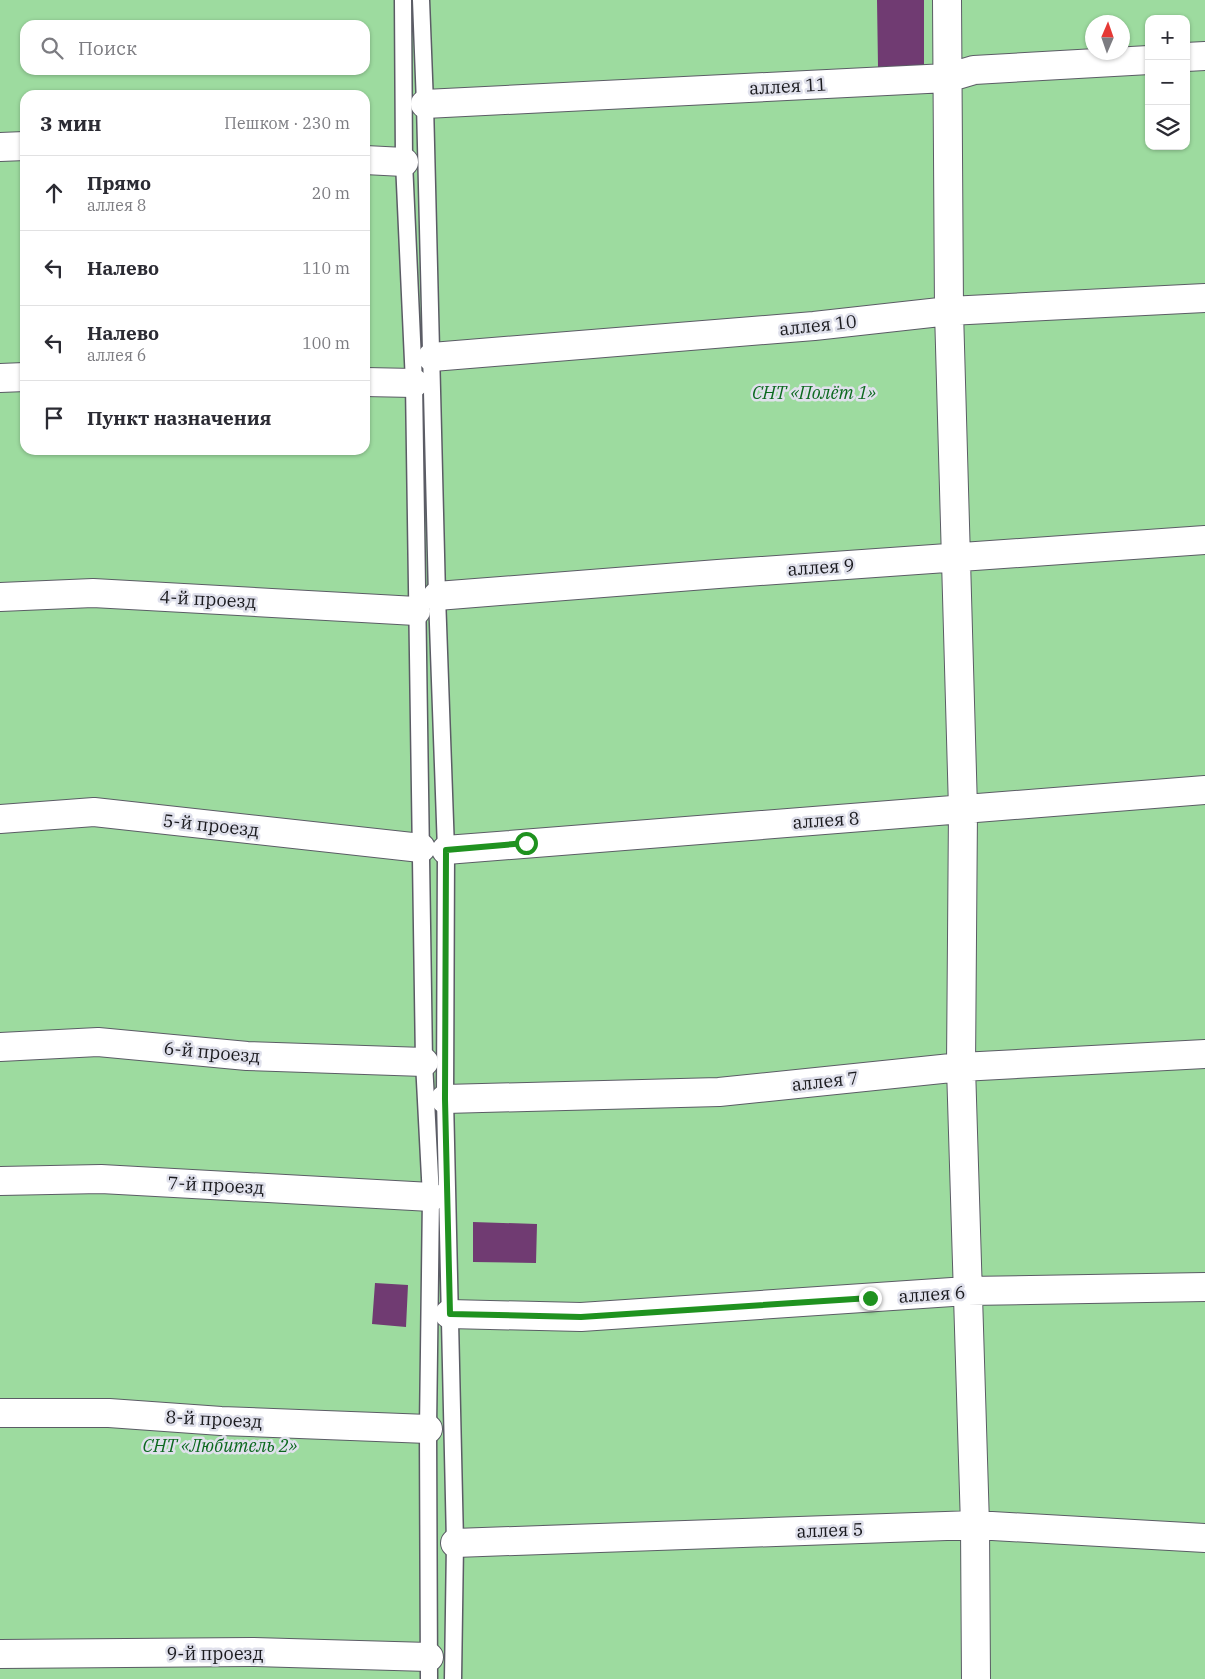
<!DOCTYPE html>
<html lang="ru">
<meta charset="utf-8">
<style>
:root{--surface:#fff;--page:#f2f2f3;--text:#2b2b33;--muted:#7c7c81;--line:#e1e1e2}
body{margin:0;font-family:"IBM Plex Serif",serif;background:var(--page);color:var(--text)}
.controls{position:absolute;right:15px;top:15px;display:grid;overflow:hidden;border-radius:10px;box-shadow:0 1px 4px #0004}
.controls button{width:45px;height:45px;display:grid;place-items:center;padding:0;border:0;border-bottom:1px solid var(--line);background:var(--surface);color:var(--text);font:25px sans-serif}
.compass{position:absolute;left:1085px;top:15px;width:45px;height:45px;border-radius:50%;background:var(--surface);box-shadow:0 1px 4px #0004;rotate:2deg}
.stop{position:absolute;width:15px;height:15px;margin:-11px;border:4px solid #1f921f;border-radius:50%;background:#fff}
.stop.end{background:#1f921f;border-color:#fff;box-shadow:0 1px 5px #0008}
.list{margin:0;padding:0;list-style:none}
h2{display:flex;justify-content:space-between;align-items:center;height:65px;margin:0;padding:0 20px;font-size:21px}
h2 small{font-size:16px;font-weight:400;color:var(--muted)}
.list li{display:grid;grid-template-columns:32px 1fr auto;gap:15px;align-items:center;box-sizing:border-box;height:75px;padding:0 20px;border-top:1px solid var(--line)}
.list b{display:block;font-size:19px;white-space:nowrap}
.list p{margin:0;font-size:16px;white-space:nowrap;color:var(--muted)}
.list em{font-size:16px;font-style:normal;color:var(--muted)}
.icon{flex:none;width:28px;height:28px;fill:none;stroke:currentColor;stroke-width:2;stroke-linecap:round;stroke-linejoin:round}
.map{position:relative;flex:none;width:1205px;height:1679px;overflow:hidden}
.search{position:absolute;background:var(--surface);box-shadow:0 1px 4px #0004;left:20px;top:20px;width:350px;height:55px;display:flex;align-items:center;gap:12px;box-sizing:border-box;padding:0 18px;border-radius:15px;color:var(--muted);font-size:19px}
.panel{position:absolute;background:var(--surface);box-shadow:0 1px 4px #0004;left:20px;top:90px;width:350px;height:365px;border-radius:15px}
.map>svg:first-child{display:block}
</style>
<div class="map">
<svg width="1205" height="1679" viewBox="0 0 1205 1679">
<rect width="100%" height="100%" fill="#e0e1ec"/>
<!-- green -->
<path fill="#9ddb9f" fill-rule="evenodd" d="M0,0H1205V1679H0ZM1149,19H1186V146H1149ZM1092,22H1122V52H1092ZM25,25H365V70H25ZM25,95H365V450H25Z"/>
<!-- building -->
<path fill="#703b72" d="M877,0H924V68L878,67Z
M473,1222L537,1224L536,1263L473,1262Z
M375,1283L408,1285L406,1327L372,1324Z"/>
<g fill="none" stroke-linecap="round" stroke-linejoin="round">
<!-- service casing -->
<g stroke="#5b5c65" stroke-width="19">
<path id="service" d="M403,0L404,162L414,383L424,1062L431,1197L428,1429L429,1679
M421,0L425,104L437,596L446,850L445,1099L455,1543L453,1679"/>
</g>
<!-- minor casing -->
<g stroke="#5b5c65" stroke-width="30">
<path id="minor" d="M947,0L949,311L963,809L961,1067L975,1525L976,1679
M1186,57L1205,56
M425,104L947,78L974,70L1149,60
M0,147L25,146
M365,160L404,162
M432,357L814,326L949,311L1205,298
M0,378L25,377
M365,382L414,383
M437,596L718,574L1205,540
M0,597L93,593L416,611
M0,819L94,812L421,848
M446,850L1205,790
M0,1047L98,1042L247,1056L424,1062
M445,1099L719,1092L961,1067L1205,1054
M0,1181L101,1179L431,1197
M449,1314L581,1317L967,1291L1205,1287
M0,1413H109L221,1421L428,1429
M455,1543L975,1525L1205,1538
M0,1654L252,1652L429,1657"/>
</g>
<!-- service -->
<use href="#service" stroke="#fff" stroke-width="16"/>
<!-- minor -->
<use href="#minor" stroke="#fff" stroke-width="28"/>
</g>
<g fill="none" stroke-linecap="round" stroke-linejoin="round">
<!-- route -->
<path stroke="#1f921f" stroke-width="6" d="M526,843L446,850L445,1099L450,1314L581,1317L870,1298"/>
</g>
<g text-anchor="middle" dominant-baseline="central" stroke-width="5" stroke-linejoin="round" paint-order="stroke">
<!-- street labels -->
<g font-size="18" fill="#1a1a1e" stroke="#e0e1ec">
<text transform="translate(788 86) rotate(-3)">аллея 11</text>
<text transform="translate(818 325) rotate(-6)">аллея 10</text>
<text transform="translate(821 567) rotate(-4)">аллея 9</text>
<text transform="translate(208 599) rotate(3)">4-й проезд</text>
<text transform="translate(826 820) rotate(-4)">аллея 8</text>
<text transform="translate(211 825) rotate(6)">5-й проезд</text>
<text transform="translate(212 1052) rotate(5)">6-й проезд</text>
<text transform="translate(825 1081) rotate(-6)">аллея 7</text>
<text transform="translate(216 1185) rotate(3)">7-й проезд</text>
<text transform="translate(932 1294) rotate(-4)">аллея 6</text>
<text transform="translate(214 1419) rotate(3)">8-й проезд</text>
<text transform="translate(830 1530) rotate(-2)">аллея 5</text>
<text x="215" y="1653">9-й проезд</text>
</g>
<!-- park labels -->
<g font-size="18" font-style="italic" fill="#0c691f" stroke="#e0e1ec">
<text x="814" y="392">СНТ «Полёт 1»</text>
<text x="220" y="1445">СНТ «Любитель 2»</text>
</g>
</g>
</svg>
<div class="controls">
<button>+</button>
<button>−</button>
<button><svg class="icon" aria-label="layers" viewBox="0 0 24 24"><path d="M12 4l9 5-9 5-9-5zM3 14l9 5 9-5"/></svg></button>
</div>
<svg class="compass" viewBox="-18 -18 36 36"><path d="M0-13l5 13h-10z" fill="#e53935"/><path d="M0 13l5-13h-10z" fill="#7c7c81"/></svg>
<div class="stop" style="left:526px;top:843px"></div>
<div class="stop end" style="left:870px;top:1298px"></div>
<div class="search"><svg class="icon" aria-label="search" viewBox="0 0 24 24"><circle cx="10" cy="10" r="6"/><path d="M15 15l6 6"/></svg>Поиск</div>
<section class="panel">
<h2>3 мин<small>Пешком · 230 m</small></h2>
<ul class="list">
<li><svg class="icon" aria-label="ahead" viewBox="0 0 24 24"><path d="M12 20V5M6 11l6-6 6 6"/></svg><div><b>Прямо</b><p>аллея 8</p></div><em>20 m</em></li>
<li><svg class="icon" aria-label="left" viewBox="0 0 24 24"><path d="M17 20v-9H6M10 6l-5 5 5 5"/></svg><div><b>Налево</b></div><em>110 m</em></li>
<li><svg class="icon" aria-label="left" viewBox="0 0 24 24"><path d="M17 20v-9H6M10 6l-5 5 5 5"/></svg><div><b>Налево</b><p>аллея 6</p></div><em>100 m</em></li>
<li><svg class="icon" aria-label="arrive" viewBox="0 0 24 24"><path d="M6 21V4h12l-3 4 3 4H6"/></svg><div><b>Пункт назначения</b></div></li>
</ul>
</section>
</div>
